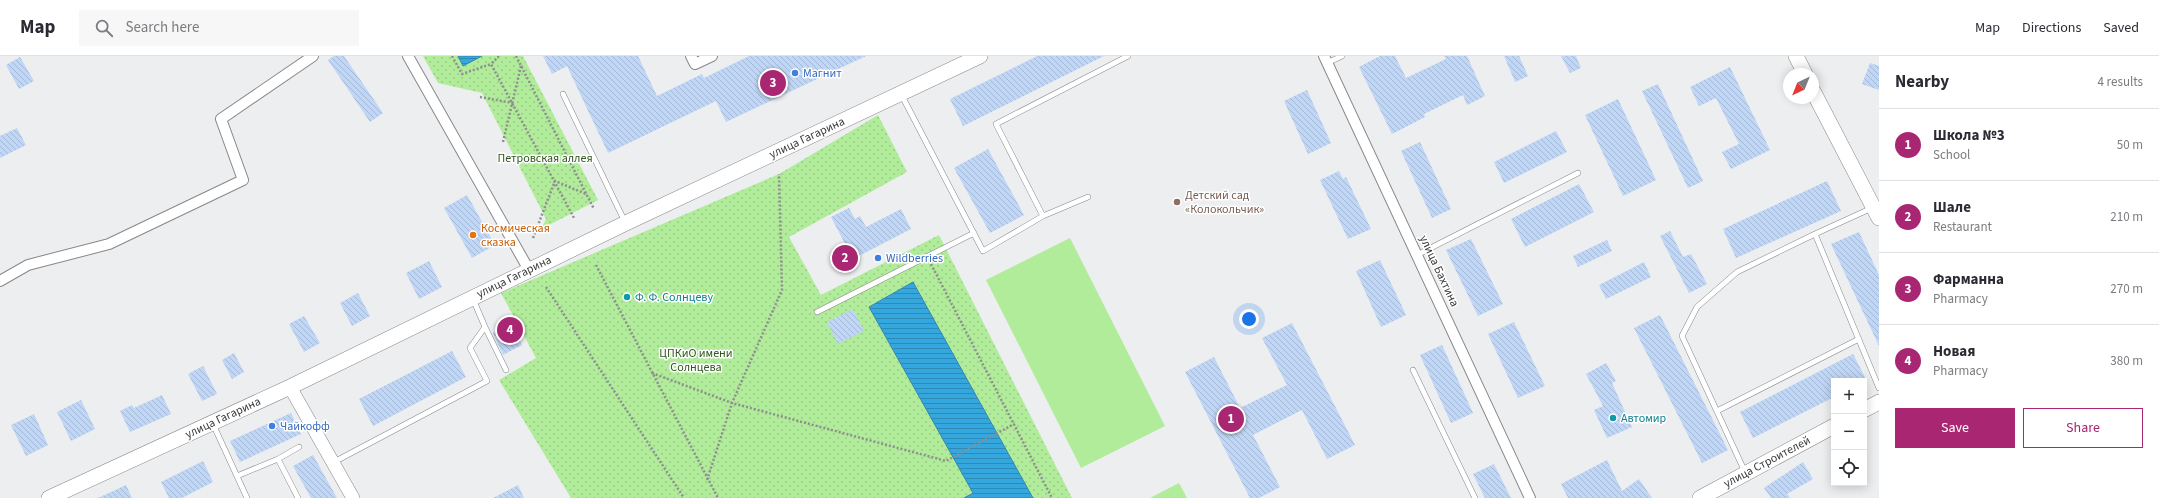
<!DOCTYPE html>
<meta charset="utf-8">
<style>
:root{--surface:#fff;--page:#f7f7f7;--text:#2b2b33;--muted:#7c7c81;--line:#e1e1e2;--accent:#a92672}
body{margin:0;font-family:"Source Sans 3",sans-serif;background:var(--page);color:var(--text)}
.controls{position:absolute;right:12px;bottom:12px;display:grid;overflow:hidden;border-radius:0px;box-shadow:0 2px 10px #0003}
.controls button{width:36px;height:36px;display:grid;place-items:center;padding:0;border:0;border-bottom:1px solid var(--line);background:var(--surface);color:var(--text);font:20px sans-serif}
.compass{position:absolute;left:1783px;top:12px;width:36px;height:36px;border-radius:50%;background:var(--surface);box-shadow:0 2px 10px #0003;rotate:223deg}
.you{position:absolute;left:1249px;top:263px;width:14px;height:14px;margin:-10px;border:3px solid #fff;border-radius:50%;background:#1a73e8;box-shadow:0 0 0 6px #1a73e833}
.badge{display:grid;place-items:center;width:26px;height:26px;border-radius:50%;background:var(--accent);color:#fff;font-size:13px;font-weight:700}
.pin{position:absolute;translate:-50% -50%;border:2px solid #fff;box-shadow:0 1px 4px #0006}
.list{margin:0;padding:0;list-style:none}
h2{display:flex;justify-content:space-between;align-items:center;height:52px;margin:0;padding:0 16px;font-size:17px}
h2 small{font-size:13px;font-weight:400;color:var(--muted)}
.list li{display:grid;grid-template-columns:26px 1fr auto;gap:12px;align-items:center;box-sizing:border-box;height:72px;padding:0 16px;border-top:1px solid var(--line)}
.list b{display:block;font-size:15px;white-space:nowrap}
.list p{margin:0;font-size:13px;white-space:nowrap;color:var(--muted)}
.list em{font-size:13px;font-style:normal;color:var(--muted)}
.actions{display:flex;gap:8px;padding:12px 16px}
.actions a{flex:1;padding:9px 0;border:1px solid var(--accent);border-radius:0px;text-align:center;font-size:14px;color:var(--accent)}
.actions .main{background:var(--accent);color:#fff}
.icon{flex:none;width:22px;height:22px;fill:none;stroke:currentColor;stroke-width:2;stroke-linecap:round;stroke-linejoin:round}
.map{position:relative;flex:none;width:1879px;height:442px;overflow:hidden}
header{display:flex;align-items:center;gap:24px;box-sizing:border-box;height:56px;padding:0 20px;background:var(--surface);border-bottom:1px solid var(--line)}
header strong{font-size:19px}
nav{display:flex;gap:22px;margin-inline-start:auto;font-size:14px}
.search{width:280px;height:36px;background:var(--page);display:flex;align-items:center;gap:10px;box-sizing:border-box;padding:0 14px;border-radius:0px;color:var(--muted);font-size:15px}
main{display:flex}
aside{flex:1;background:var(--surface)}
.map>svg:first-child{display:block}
</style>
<header>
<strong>Map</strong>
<div class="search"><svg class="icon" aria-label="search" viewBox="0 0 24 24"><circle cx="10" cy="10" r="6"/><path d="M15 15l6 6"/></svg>Search here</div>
<nav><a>Map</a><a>Directions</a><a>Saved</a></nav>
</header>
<main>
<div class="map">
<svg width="1879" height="442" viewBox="0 0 1879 442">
<defs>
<pattern id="park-dots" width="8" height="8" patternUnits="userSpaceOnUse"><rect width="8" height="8" fill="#b1ec9a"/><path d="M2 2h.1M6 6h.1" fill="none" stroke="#99cb85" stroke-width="1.8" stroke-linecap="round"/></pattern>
<pattern id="water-rules" width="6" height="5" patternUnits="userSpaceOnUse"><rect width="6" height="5" fill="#34a7df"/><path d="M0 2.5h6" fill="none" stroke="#2d89b6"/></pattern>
<pattern id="building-back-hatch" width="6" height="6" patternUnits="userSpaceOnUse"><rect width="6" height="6" fill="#bfd6f6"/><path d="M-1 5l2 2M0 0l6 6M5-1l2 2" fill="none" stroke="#a5b8d4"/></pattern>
</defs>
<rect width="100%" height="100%" fill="#edeef0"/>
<!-- grass -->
<path fill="#b1ec9a" d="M1070,182L1165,370L1081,412L986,224Z
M1179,427L1187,442H1150Z"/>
<!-- park -->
<path fill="url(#park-dots)" d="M423,0H523L598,144L541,173L546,163L482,37L438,27Z
M878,59L907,116L789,181L821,239L939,179L1072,442H571L499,324L536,302L501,237L779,118Z"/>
<!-- water -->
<path fill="url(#water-rules)" stroke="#3686ae" d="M458,0H482L463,10Z
M913,226L1033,442H964L973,437L869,251Z"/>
<!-- building -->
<path fill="url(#building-back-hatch)" d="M334,0H344L383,57L370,66L328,4Z
M543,0H638L657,40L702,18L704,22L749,0H866L726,66L716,45L608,97L567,10L552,18Z
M1037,0H1104L963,70L950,43Z
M1380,0H1395L1406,22L1446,3L1444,0H1467L1485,40L1467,49L1463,39L1424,58L1425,61L1392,78L1359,11Z
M1504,0H1519L1528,20L1515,26Z
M1561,0H1576L1581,12L1570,17Z
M20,1L34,25L19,33L6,9Z
M1870,7L1879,10V34L1862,28Z
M1730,11L1770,94L1731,113L1722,96L1739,88L1716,42L1699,50L1690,31Z
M1658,28L1703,125L1688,132L1642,35Z
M1307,34L1331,87L1308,98L1284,45Z
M1618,43L1656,124L1623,140L1585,59Z
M17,72L26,89L0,102V80Z
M1556,75L1567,96L1504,127L1494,106Z
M1420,86L1451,153L1432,162L1401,95Z
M988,93L1024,159L990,177L954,112Z
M1339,115L1343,123L1346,121L1371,173L1348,183L1320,124Z
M1827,125L1841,155L1736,202L1723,173Z
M1579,128L1594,156L1525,191L1511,163Z
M467,139L495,189L472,202L444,152Z
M849,152L855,163L860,160L866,171L901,153L911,173L853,203L831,161Z
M1670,175L1683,201L1691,198L1707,228L1689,237L1660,180Z
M1859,176L1879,219V290L1831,188Z
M1471,183L1503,248L1478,260L1446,194Z
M1607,184L1612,195L1578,211L1573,200Z
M1380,204L1406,259L1381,271L1356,215Z
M429,205L442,231L419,243L406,217Z
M1644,206L1651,221L1606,243L1599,229Z
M358,237L370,260L352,270L340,247Z
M853,253L864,275L838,288L827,266Z
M1660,259L1728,394L1702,407L1634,272Z
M304,260L320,287L304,296L289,268Z
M1514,266L1545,330L1518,342L1488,278Z
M1292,267L1355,389L1327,403L1302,354L1253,379L1280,431L1259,442H1250L1185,316L1214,301L1240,352L1287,329L1262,282Z
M511,268L522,289L503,299L493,277Z
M1442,289L1473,357L1451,367L1420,299Z
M452,295L466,321L373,370L359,343Z
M234,297L244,316L232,323L222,304Z
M1853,298L1867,325H1834V341L1753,382L1740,356Z
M1606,307L1616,325L1612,327L1632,371L1607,382L1594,354L1603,350L1586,318Z
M203,310L217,338L202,345L188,318Z
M162,339L171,358L130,376L120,355L132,349L134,352Z
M81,344L95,373L71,385L57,356Z
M291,357L301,378L240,406L230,385Z
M34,358L48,389L26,400L11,369Z
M313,399L337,442H311L293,410Z
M1607,404L1622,435L1639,423L1652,442H1568L1561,428Z
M203,405L213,426L182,442H169L161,426Z
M1803,406L1813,423L1787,438L1790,442H1771L1764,432Z
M1494,408L1511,442H1485L1473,418Z
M126,429L132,442H98Z
M518,429L524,442H493Z"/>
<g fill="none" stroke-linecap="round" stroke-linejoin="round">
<!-- service casing -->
<g stroke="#878889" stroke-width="6">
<path id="service" d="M1327,7L1342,0
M563,38L625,166
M901,38L983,195L1043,160L996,68L1128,0
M1872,152L1815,178L1879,332
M1043,160L1088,141
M1417,199L1578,117
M817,256L974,177
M485,271L506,314
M1413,314L1475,442
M1717,355L1859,283
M213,368L247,442
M278,403L299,391
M334,406L487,325L470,292L485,271L473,243
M1745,416L1682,280L1697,251L1737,216L1815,178
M237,420L278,403L298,442"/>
</g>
<!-- minor casing -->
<g stroke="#878889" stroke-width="12">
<path id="minor" d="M408,0L529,214
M691,0L695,8L712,0
M1324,0L1530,442
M0,225L28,209L109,188L243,124L221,63L313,0"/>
</g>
<!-- tertiary casing -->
<g stroke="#878889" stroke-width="14">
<path id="tertiary" d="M290,331L353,442"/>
</g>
<!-- secondary casing -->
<g stroke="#878889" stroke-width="16">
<path id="secondary" d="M1796,0L1805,18
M1813,35L1879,162
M1864,354L1879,346
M49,442L290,331L626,167L980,0
M1700,442L1834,370"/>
</g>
<!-- path -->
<path stroke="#8e8e90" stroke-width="2.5" stroke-dasharray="2 2" stroke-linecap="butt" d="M452,0L462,18L491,8
M499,0L491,8L574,162
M516,0L594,153
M480,41L513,47
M503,86L521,10
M533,182L555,125L586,138
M931,208L1052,442
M596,209L718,442
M546,231L684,442
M652,317L732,347L946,405L1014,368
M707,424L732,347L782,234L779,118"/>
<!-- service -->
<use href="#service" stroke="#fff" stroke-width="5"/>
<!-- minor -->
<use href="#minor" stroke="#fff" stroke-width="10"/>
<!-- tertiary -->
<use href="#tertiary" stroke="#fff" stroke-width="13"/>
<!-- secondary -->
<use href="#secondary" stroke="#fff" stroke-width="15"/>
</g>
<!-- markers -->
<g fill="#3f7fe0" stroke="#fff" stroke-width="1.5">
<circle cx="795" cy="17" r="4"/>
<circle cx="878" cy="202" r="4"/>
<circle cx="272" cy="370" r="4"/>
</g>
<circle fill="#8d6e63" stroke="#fff" stroke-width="1.5" cx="1177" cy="146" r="4"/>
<circle fill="#e8710a" stroke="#fff" stroke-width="1.5" cx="473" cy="179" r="4"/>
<g fill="#0f9aa8" stroke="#fff" stroke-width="1.5">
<circle cx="627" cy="241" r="4"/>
<circle cx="1613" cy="362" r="4"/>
</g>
<g text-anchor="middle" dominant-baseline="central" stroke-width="3" stroke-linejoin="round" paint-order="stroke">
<!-- shop labels -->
<g font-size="12" fill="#366cbe" stroke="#fff" text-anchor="start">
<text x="803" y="17">Магнит</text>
<text x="886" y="202">Wildberries</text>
<text x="280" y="370">Чайкофф</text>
</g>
<!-- street labels -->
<g font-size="12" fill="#39393a" stroke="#fff">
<text transform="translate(807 82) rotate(-25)">улица Гагарина</text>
<text transform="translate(1439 215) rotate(65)">улица Бахтина</text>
<text transform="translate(514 221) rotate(-26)">улица Гагарина</text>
<text transform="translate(223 362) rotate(-25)">улица Гагарина</text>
<text transform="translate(1767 406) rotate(-28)">улица Строителей</text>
</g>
<!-- park labels -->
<g font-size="12" fill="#2f551d" stroke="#fff">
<text x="545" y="102">Петровская аллея</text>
<text x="696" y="297">ЦПКиО имени<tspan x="696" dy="14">Солнцева</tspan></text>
</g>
<!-- education labels -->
<g font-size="12" fill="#785e54" stroke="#fff" text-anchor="start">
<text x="1185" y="139">Детский сад<tspan x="1185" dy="14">«Колокольчик»</tspan></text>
</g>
<!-- food labels -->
<g font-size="12" fill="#c56008" stroke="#fff" text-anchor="start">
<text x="481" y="172">Космическая<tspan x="481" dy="14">сказка</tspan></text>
</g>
<!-- culture labels -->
<g font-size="12" fill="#0d838f" stroke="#fff" text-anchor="start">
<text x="635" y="241">Ф. Ф. Солнцеву</text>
<text x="1621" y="362">Автомир</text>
</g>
</g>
</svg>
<div class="controls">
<button>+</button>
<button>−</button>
<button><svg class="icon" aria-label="locate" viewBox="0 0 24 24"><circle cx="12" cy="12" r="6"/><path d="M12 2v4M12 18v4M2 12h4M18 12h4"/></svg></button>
</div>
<svg class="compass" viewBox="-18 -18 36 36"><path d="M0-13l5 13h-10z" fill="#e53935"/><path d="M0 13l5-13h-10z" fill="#7c7c81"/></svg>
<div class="you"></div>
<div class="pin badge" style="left:1231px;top:363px">1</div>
<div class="pin badge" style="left:845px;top:202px">2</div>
<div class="pin badge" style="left:773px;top:27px">3</div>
<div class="pin badge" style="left:510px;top:274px">4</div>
</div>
<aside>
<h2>Nearby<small>4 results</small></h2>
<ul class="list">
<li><span class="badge">1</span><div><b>Школа №3</b><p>School</p></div><em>50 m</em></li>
<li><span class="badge">2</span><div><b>Шале</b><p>Restaurant</p></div><em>210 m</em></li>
<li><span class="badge">3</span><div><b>Фарманна</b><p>Pharmacy</p></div><em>270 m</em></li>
<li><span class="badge">4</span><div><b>Новая</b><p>Pharmacy</p></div><em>380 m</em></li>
</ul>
<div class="actions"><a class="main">Save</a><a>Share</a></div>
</aside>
</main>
